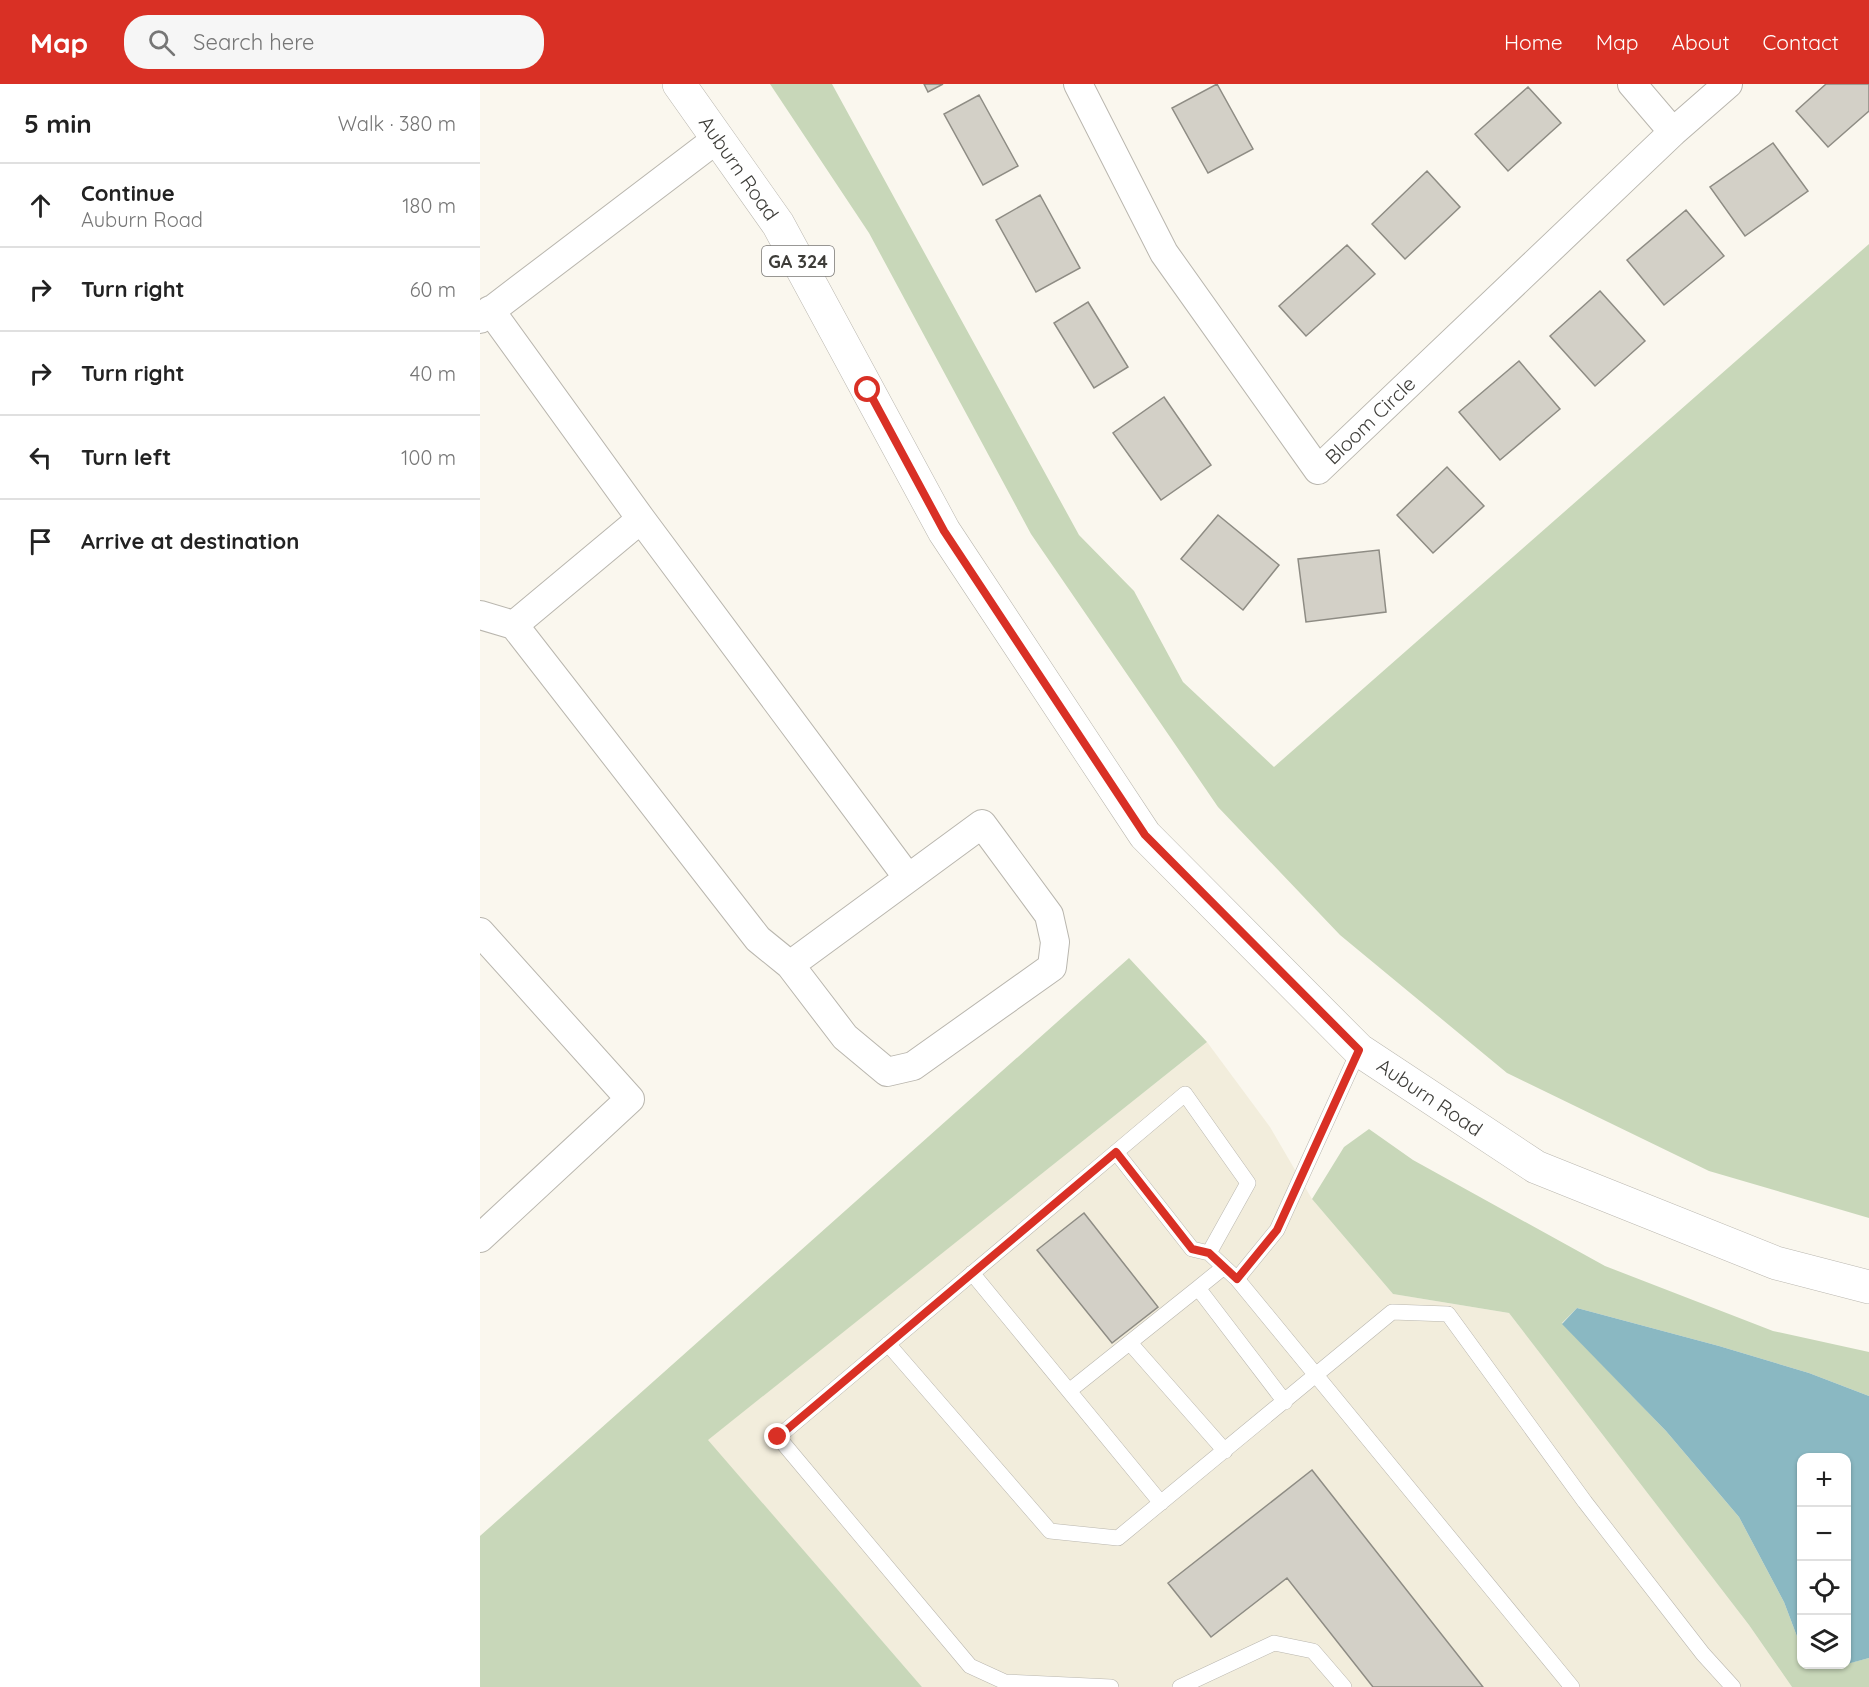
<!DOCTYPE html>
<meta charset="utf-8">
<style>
:root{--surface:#fff;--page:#f6f6f6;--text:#222;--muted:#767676;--line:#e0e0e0;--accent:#d93025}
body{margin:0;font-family:Quicksand,sans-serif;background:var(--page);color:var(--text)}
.controls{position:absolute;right:18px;bottom:18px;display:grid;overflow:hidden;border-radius:12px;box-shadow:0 2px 4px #0004}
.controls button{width:54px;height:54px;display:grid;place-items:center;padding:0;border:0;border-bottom:2px solid var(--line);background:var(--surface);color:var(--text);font:30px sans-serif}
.stop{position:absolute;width:18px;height:18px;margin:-14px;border:4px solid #d93025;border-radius:50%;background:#fff}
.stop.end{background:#d93025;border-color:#fff;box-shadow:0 2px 6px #0008}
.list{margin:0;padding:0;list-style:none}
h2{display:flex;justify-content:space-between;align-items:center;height:78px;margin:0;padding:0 24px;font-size:26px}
h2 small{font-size:20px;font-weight:400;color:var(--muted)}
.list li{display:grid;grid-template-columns:39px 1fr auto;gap:18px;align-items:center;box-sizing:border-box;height:84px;padding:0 24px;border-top:2px solid var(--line)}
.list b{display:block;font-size:22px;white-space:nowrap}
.list p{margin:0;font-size:20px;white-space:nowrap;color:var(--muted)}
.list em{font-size:20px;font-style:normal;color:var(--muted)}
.icon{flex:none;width:33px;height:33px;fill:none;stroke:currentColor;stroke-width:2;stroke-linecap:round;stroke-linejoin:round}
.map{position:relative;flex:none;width:1389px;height:1603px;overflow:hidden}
header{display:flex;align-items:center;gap:36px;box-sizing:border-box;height:84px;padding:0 30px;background:var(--accent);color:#fff}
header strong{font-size:28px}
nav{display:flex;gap:33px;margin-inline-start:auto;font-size:21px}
.search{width:420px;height:54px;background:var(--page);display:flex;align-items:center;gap:15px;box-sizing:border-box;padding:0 21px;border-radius:24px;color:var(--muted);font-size:22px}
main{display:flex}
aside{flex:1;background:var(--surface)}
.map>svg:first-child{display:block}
</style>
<header>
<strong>Map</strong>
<div class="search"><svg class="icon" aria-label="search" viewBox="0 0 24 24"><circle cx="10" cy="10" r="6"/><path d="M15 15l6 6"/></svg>Search here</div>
<nav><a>Home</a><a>Map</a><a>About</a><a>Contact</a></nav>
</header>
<main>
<aside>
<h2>5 min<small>Walk · 380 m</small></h2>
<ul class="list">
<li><svg class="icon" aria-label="ahead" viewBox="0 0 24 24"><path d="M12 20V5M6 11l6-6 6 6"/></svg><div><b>Continue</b><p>Auburn Road</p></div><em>180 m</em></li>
<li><svg class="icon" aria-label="right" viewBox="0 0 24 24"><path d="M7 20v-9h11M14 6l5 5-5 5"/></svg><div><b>Turn right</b></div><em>60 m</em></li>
<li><svg class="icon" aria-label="right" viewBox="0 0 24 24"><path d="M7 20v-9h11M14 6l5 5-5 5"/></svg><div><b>Turn right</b></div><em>40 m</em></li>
<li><svg class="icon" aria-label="left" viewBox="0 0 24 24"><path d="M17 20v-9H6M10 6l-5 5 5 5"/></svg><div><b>Turn left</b></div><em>100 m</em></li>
<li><svg class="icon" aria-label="arrive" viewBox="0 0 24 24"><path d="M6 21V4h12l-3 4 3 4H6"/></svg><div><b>Arrive at destination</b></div></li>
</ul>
</aside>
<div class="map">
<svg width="1389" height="1603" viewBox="0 0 1389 1603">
<rect width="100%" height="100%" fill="#faf7ee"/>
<!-- built -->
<path fill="#f2eddc" d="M727,958L790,1043L832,1115L913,1210L1029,1229L1269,1541L1312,1603H442L227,1356Z"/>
<!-- green -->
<path fill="#c8d7b9" d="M290,0H352L599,451L654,507L703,598L794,683L1389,160V1134L1229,1087L1027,989L860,851L738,723L551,450L389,149Z
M649,874L727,958L228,1356L442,1603H0V1452Z
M889,1045L933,1076L1125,1182L1293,1247L1389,1268V1312L1329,1289L1239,1262L1097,1224L1082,1239L1186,1347L1259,1433L1304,1518L1321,1563L1322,1580H1366L1389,1574V1603H1312L1269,1541L1029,1229L913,1210L832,1115L864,1063Z"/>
<!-- water -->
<path fill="#8ab8c2" d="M1097,1224L1239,1262L1329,1289L1389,1312V1574L1367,1580L1366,1374H1322L1321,1563L1304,1518L1259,1433L1186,1347L1082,1240Z"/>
<!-- building -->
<path fill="#d3d0c7" stroke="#8e8c84" stroke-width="1.5" d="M444,0H463L448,8Z
M737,0L773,65L728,89L692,24Z
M1346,0H1389V27L1348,63L1316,27Z
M1048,3L1081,39L1028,87L995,50Z
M499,11L538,82L503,101L464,30Z
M1293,59L1328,107L1265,152L1230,103Z
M947,87L980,123L925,175L892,140Z
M560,111L600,184L556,208L516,136Z
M1206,126L1244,172L1184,221L1147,176Z
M867,161L895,190L826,252L799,222Z
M1120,207L1165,257L1115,302L1070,252Z
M608,218L648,283L614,304L574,239Z
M1039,277L1080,325L1020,376L979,328Z
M684,313L731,381L681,416L633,349Z
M967,383L1004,422L953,469L917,431Z
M738,431L799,481L763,526L701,475Z
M899,466L906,528L826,538L818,475Z
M604,1129L678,1223L632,1259L557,1166Z
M832,1386L1003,1603H893L807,1494L731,1553L688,1499Z"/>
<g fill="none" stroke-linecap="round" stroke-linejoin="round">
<!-- service casing -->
<g stroke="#b9b6ae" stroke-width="16">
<path id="service" d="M636,1068L712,1165L729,1169
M492,1189L681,1419
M757,1195L1092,1603
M718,1204L744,1183
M650,1259L745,1367
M408,1260L570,1447L638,1454L912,1228L968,1230L1105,1418L1223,1570L1253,1603
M589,1307L718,1204L805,1318
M631,1603L525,1598L490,1582L298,1353L705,1010L768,1099L729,1169L757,1195L797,1146L879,966
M700,1603L794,1559L833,1567L864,1603"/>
</g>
<!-- minor casing -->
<g stroke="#b9b6ae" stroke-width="30">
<path id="minor" d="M598,0L684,169L838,386L1193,48L1248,0
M1152,0L1193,48
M10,226L161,435L428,794
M0,235L238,54
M0,531L34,541L278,855L310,881L365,953L407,988L433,982L572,883L575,858L569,831L502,740L310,881
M34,541L161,435
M0,848L150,1015L0,1154"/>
</g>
<!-- primary casing -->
<g stroke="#b9b6ae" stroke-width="34">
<path id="primary" d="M199,0L298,140L464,447L665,751L879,966L1056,1083L1296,1179L1389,1203"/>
</g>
<!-- service -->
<use href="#service" stroke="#fff" stroke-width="15"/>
<!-- minor -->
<use href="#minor" stroke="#fff" stroke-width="28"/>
<!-- primary -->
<use href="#primary" stroke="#fff" stroke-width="33"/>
</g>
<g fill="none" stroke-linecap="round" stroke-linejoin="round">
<!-- route -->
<path stroke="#d93025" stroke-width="8" d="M298,1353L636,1068L712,1165L729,1169L757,1195L797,1146L879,966L665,751L464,447L388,306"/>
</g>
<g text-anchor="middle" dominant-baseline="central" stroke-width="4.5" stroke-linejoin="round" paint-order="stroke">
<!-- shield labels -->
<rect fill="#fff" stroke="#787774" stroke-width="1.5" x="282" y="162" width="72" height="30" rx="4.5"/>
<g font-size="18" font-weight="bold" fill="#3e3d39">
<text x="318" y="177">GA 324</text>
</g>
<!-- street labels -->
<g font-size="20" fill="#3e3d39" stroke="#fff">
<text transform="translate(259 84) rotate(55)">Auburn Road</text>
<text transform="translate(890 336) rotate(-44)">Bloom Circle</text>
<text transform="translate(950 1013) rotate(34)">Auburn Road</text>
</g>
</g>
</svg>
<div class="controls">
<button>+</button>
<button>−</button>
<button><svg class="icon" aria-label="locate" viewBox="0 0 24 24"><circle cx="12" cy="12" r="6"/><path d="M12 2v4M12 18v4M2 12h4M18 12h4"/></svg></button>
<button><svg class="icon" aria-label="layers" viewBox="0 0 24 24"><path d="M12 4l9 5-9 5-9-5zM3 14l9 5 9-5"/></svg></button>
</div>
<div class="stop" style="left:388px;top:306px"></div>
<div class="stop end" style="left:298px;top:1353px"></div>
</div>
</main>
